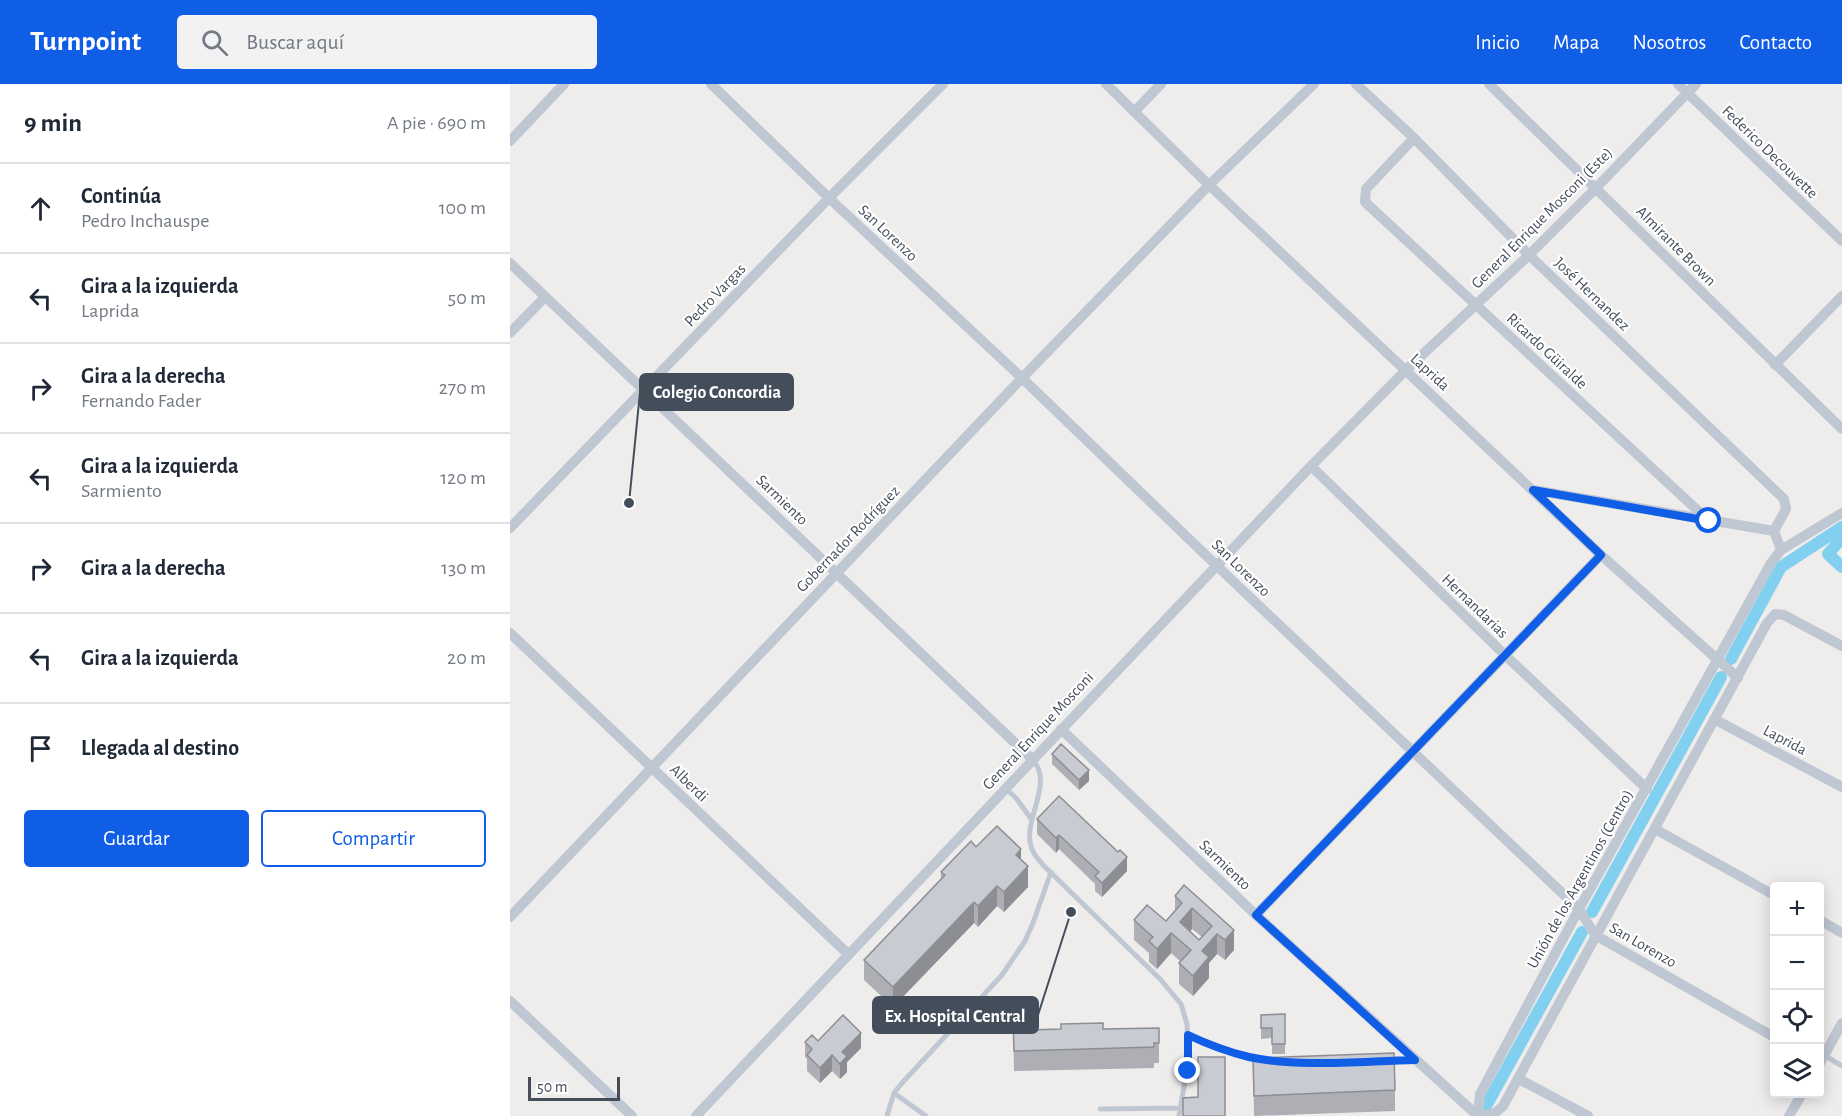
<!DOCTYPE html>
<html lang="es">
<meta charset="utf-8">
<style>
:root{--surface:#fff;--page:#f2f2f3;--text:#1f2937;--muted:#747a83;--line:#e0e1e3;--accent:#105de6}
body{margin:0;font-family:"Alegreya Sans",sans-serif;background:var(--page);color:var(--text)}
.controls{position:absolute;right:18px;bottom:18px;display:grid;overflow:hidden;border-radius:6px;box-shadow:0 3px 15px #0003}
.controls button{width:54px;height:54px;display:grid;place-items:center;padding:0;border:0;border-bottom:2px solid var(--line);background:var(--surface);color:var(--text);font:30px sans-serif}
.scale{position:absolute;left:18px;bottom:15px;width:92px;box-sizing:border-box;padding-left:6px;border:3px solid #444e5b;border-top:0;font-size:16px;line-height:21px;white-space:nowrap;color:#444e5b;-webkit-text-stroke:4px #fff;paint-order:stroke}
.stop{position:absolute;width:18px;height:18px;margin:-14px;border:4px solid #105de6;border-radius:50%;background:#fff}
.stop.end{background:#105de6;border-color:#fff;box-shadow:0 2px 6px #0008}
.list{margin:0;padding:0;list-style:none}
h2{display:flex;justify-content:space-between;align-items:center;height:78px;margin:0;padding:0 24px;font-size:26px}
h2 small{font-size:20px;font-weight:400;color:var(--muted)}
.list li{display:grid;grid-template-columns:39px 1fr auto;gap:18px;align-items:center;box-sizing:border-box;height:90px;padding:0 24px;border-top:2px solid var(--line)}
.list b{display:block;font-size:22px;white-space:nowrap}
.list p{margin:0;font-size:20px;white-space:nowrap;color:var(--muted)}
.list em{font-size:20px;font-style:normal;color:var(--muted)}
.actions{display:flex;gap:12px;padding:18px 24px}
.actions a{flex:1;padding:14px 0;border:2px solid var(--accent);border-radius:6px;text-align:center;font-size:21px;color:var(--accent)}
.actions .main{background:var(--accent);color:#fff}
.icon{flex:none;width:33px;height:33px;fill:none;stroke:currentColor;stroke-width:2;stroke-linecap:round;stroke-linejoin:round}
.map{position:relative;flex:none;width:1332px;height:1032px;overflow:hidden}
header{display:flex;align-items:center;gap:36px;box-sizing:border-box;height:84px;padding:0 30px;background:var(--accent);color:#fff}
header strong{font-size:28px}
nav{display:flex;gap:33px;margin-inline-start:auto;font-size:21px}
.search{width:420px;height:54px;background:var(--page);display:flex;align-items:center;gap:15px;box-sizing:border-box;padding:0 21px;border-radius:6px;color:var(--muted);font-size:22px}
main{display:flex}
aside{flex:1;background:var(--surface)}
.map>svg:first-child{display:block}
</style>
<header>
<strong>Turnpoint</strong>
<div class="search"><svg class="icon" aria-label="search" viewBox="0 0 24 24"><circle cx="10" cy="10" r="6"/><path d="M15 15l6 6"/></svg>Buscar aquí</div>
<nav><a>Inicio</a><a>Mapa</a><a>Nosotros</a><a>Contacto</a></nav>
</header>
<main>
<aside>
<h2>9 min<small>A pie · 690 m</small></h2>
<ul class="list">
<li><svg class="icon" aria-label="ahead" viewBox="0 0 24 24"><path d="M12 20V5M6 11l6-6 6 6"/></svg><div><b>Continúa</b><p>Pedro Inchauspe</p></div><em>100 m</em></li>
<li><svg class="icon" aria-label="left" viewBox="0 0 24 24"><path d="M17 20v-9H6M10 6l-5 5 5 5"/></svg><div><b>Gira a la izquierda</b><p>Laprida</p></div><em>50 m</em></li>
<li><svg class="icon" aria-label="right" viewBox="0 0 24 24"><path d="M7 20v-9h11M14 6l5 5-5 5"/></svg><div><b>Gira a la derecha</b><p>Fernando Fader</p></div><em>270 m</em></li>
<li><svg class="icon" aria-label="left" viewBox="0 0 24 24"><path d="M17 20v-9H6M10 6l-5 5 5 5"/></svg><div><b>Gira a la izquierda</b><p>Sarmiento</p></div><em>120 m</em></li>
<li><svg class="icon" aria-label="right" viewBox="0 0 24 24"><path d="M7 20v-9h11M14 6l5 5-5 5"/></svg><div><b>Gira a la derecha</b></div><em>130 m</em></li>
<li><svg class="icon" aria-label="left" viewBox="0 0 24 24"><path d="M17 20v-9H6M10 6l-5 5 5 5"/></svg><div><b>Gira a la izquierda</b></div><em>20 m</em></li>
<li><svg class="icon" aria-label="arrive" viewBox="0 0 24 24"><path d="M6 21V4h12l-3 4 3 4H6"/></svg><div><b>Llegada al destino</b></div></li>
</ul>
<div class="actions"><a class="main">Guardar</a><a>Compartir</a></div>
</aside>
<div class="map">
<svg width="1332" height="1032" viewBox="0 0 1332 1032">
<rect width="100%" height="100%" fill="#efecec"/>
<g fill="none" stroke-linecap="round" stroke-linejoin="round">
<!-- canal -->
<path stroke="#82d0f0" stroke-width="12" d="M1332,454L1318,470L1332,483
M1221,575L1271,483L1332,443
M1082,828L1211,593
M976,1022L1072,848"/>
<!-- service -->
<path stroke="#bfc7d3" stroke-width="5" d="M523,676C543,698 516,732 520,758C521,768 528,775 534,782L651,896L671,920L677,940L679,974L669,1032
M495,704L506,714L522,736
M678,951L736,972L754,975
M1314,971L1332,982
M877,976H904
M384,1009L416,1032
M590,1025L670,1024
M377,1032L384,1009L392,999L492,891L515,857L523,839L541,788"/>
<!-- minor -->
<path stroke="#bfc7d3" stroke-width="10" d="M201,0L319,114L512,294L706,481L1069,825L1085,851L1264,953
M596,0L699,101L1091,471L1228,594
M846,0L904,54L1019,171L1274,415L1276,425L1264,447
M979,0L1332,345
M1168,0L1332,157
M624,28L651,0
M904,54L856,105L855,118L1199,437
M0,57L54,0
M0,179L523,676
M0,249L35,213
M1265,281L1332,212
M801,382L996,572L1137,705
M1023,406L1264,447L1271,466
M0,444L319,114L433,0
M0,549L338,870
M1204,635L1332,703
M551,645L746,831L968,1032
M1145,745L1264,811
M746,831L1091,471
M0,833L512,294L699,101L804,0
M1310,836L1332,849
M0,917L122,1032
M1310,979L1332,939
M1009,995L1078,1032
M186,1032L801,382L896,286L1019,171L1086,104L1186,0
M968,1032L970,1010L1069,825L1261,479L1271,466L1332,429
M970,1032L985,1029L993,1022L1257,539L1265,530L1274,531L1332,562
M1279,1032L1292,1010"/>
</g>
<!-- wall -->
<path fill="#adafb5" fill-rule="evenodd" d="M542,670L579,697L569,706L542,680Z
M527,735L617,787L592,813L585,807V800L549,765L546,769L527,750Z
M466,763L511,775L518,803L494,828L487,822L468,843L464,839L383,923L354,896V876L431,795V788Z
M674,801L724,866L715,876L707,870L699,879V894L683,912L669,900V879L670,877L661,869L647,885L639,878V869L624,856V836L656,837L665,827V812ZM682,845L692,853L689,856L680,847Z
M775,930V970H762V954L751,955V931Z
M503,936L518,946L649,944V979H644V984L504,987Z
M308,957L351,964L337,978V988L330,995L322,987L310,999L297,987V975L295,973V958Z
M743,974L885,1006V1027L744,1032Z"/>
<!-- shaded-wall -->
<path fill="#8d8e93" d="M579,686V697L569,706V696Z
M549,751V765L546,769V754Z
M511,765V786L506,771Z
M617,773V787L592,813V799Z
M518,782V803L494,828V808Z
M487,802V822L468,843V822Z
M464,818V839L383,923V903Z
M682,824V845L671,857L670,838Z
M724,846V866L715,876V856Z
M661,849V869L647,885V865Z
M707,850V870L699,879V894L683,912V892L692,867Z
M351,949V964L337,978V988L330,995V980L332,968Z
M322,971V987L310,999V984Z"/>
<!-- building -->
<path fill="#c9cbd2" stroke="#8d8e93" stroke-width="1.5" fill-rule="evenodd" d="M551,660L579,686L569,696L542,670Z
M549,712L608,768L610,766L617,773L592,799L585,792L589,788L549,751L546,754L527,735Z
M487,742L511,765L506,771L518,782L494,808L487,802L468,822L464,818L383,903L354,876L435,791L431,788L461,757L466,763Z
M674,801L724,846L715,856L707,850L692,867L699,873L683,892L669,879L681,866L661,849L647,865L639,857L643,853L624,836L637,821L656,837L672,819L665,812ZM682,824L702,842L689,856L670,838Z
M775,930V960H762V944H751V931Z
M333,931L351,949L332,968L337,972L330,980L322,971L310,984L297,971L302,965L295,958L302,951L308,957Z
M503,936H518V946L551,945V940L593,939V945L649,944V959H644V963L504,967Z
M884,969L885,1006L744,1012L743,974Z
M688,973H715V1032H673V1014L688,1013Z"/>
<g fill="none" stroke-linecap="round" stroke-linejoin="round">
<!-- route -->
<path stroke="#105de6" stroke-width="8" d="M678,987V951C697,960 718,968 739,973C791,984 852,977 905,976L746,831L1091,471L1023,406L1199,437"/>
</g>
<g text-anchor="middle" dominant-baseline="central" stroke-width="4.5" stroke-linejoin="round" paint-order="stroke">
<!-- street labels -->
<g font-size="16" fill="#444e5b" stroke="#fff">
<text transform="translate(1260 68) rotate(44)">Federico Decouvette</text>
<text transform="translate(1032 134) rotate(-45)">General Enrique Mosconi (Este)</text>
<text transform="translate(378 149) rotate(43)">San Lorenzo</text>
<text transform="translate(1166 162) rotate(45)">Almirante Brown</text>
<text transform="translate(1082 210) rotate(44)">José Hernandez</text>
<text transform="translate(205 211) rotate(-46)">Pedro Vargas</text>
<text transform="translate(1037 267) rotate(43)">Ricardo Güiralde</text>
<text transform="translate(920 288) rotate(43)">Laprida</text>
<text transform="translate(272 416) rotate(44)">Sarmiento</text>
<text transform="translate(338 455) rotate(-46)">Gobernador Rodríguez</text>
<text transform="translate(731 484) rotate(44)">San Lorenzo</text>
<text transform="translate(965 522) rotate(44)">Hernandarias</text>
<text transform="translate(528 647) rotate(-47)">General Enrique Mosconi</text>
<text transform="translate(1275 656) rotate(28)">Laprida</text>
<text transform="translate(179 699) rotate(44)">Alberdi</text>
<text transform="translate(715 781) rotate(44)">Sarmiento</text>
<text transform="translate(1070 795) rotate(-61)">Unión de los Argentinos (Centro)</text>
<text transform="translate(1133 861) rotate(30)">San Lorenzo</text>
</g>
</g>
<!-- callouts -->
<path fill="none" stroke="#444e5b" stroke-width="2" d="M119 419L130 308M561 828L528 931"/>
<g fill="#444e5b" stroke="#fff" stroke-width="2">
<circle cx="119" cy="419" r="6"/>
<circle cx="561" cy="828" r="6"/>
</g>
<g fill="#444e5b" stroke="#444e5b" stroke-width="2">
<rect x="130" y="290" width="153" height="36" rx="6"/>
<rect x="363" y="913" width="165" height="36" rx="6"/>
</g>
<g font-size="18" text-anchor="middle" font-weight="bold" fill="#fff">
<text x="207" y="314">Colegio Concordia</text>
<text x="445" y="938">Ex. Hospital Central</text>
</g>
</svg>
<div class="controls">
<button>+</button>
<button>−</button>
<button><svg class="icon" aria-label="locate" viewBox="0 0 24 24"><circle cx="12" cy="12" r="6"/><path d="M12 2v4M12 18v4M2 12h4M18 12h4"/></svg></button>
<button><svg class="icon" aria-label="layers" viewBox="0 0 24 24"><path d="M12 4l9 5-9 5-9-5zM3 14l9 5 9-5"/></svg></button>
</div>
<div class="scale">50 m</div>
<div class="stop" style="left:1199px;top:437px"></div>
<div class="stop end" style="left:678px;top:987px"></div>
</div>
</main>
